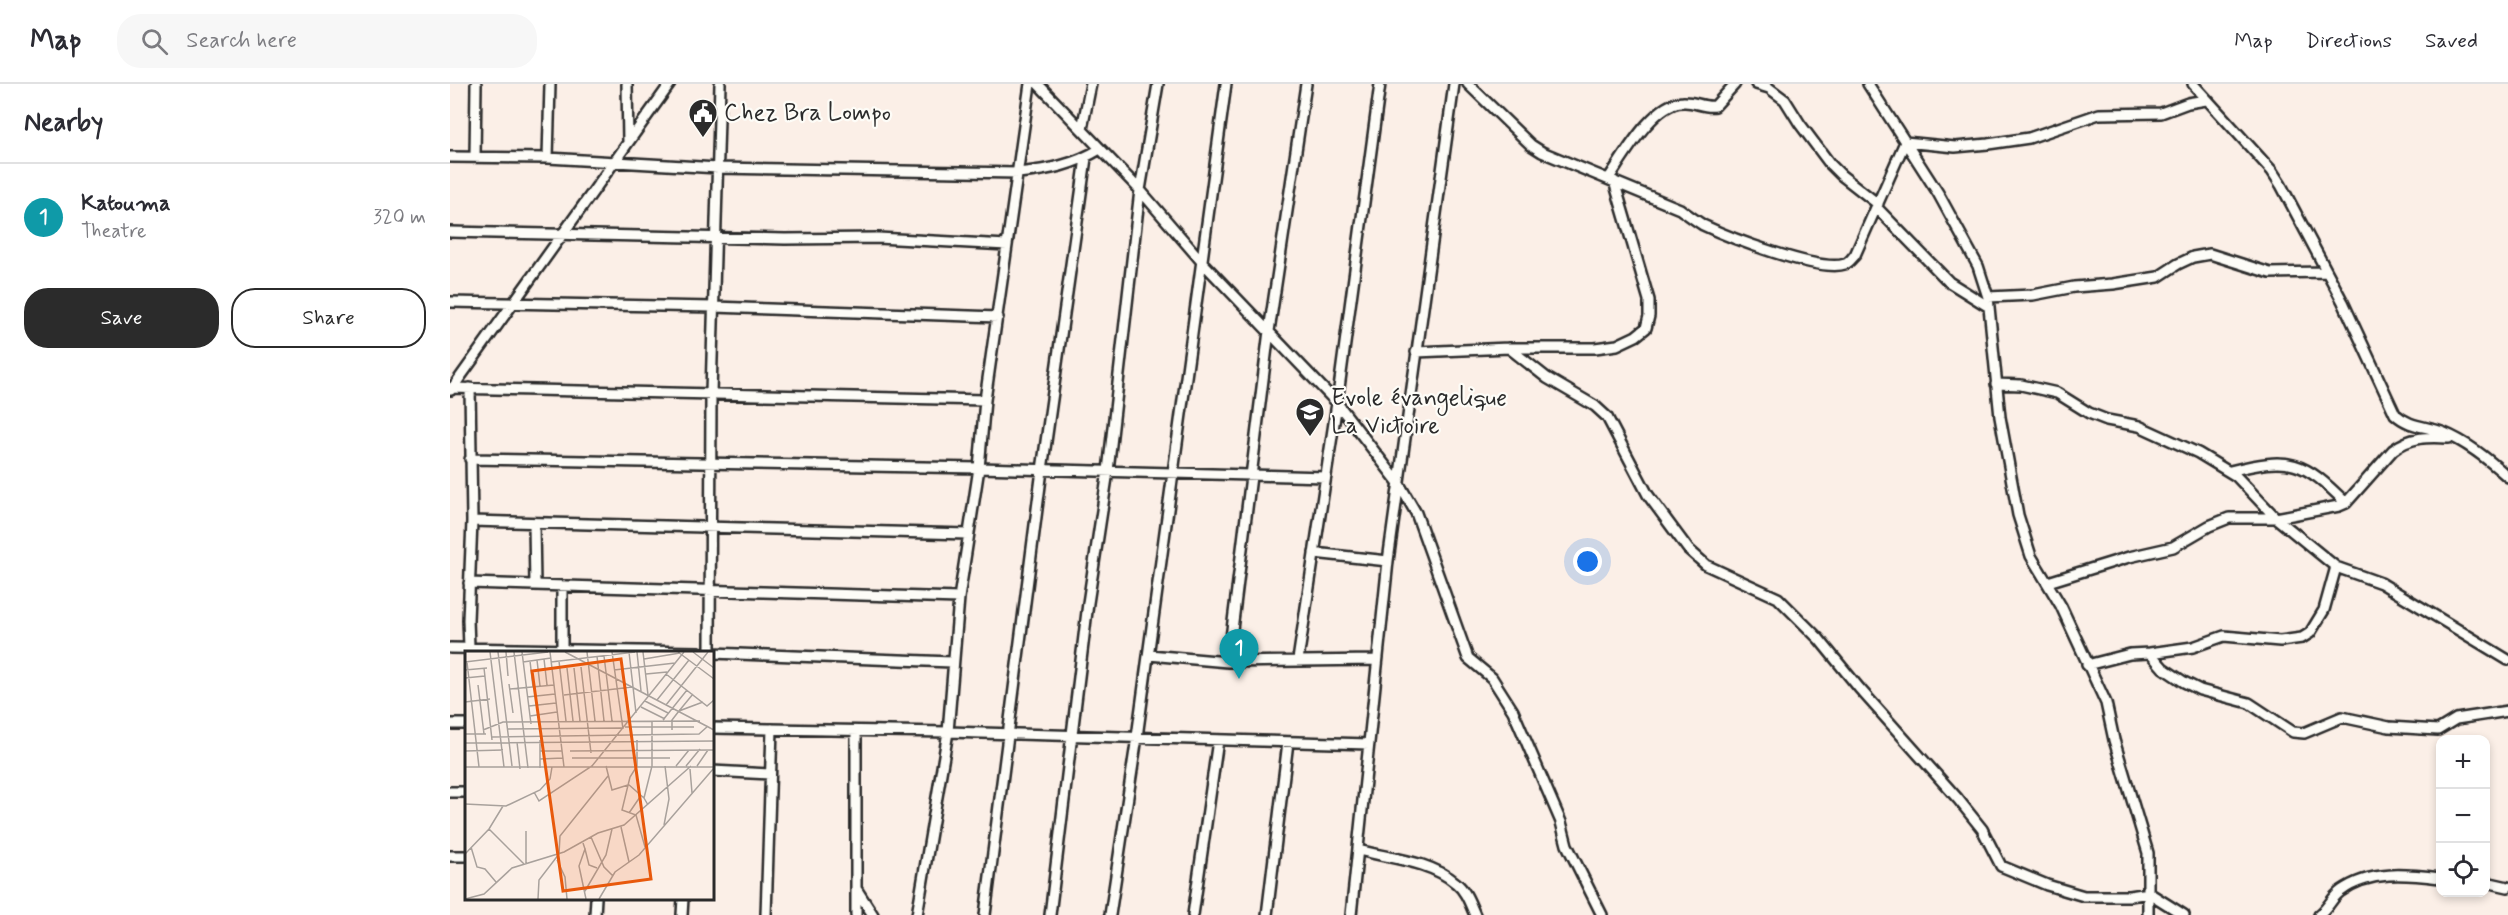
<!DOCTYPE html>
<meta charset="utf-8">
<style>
:root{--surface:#fff;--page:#f7f7f7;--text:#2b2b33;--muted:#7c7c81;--line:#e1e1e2;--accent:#2b2b2b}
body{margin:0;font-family:Mynerve,sans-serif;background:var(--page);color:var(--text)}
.controls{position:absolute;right:18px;bottom:18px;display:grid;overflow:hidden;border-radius:12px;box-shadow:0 3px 9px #0003}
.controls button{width:54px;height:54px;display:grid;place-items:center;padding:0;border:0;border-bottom:2px solid var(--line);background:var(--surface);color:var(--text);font:30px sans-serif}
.you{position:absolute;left:1138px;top:478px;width:21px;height:21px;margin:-15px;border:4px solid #fff;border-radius:50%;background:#1a73e8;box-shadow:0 0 0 9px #1a73e833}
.badge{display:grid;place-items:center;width:39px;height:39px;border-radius:50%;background:var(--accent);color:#fff;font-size:20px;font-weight:700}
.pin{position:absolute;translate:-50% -50px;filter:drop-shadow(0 2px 3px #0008)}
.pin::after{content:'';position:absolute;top:32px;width:21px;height:18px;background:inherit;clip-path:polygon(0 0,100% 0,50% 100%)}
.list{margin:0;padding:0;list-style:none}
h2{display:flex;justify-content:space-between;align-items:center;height:78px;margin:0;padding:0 24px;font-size:26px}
h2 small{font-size:20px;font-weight:400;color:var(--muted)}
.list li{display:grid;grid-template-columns:39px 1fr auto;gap:18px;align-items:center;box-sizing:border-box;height:108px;padding:0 24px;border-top:2px solid var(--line)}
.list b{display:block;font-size:22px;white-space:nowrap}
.list p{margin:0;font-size:20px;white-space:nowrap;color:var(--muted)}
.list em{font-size:20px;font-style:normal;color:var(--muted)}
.actions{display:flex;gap:12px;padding:18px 24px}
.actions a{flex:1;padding:14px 0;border:2px solid var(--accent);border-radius:24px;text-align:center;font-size:21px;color:var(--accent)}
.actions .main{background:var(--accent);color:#fff}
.icon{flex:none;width:33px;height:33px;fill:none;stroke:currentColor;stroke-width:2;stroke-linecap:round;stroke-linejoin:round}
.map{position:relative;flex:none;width:2058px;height:831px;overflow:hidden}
header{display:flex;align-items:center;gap:36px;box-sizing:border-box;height:84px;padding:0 30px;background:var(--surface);border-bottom:2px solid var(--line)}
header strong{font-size:28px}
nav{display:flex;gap:33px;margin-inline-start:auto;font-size:21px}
.search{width:420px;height:54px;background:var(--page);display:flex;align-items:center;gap:15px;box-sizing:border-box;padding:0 21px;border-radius:24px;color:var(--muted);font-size:22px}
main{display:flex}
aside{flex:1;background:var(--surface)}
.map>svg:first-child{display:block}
</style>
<header>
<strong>Map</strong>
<div class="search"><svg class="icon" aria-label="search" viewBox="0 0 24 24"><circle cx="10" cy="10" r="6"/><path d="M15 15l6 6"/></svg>Search here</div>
<nav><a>Map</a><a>Directions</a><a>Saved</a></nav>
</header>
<main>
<aside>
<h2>Nearby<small></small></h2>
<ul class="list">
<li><span class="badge" style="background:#0f9aa8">1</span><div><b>Katouma</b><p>Theatre</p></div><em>320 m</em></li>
</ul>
<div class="actions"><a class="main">Save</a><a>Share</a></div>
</aside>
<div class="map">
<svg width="2058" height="831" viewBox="0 0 2058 831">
<rect width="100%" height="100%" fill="#fbefe7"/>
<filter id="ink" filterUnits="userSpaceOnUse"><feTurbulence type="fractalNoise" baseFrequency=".0167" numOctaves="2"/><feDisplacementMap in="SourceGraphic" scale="12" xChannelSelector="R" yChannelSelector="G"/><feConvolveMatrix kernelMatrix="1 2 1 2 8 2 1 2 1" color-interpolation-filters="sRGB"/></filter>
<g filter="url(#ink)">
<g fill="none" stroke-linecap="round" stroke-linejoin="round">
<!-- minor casing -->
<g stroke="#2b2b2b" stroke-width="14">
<path id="minor" d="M177,0L178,58
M588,0L690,106L753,179L887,319L948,398L966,429L1018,574L1042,594L1063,627L1111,738L1117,761L1152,831
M1018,0L1081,61L1092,68L1230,125C1237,130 1245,136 1253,141C1278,153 1370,189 1395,180C1399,179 1402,174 1405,171L1455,58L1505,63L1538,60L1579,54L1649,30L1711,29L1738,19L1756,16
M1306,0L1319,4L1335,16L1350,40L1380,80L1391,91L1428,120
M1418,0L1488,109L1528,182L1538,213L1550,333L1568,431L1581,472L1611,522L1656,619L1664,656L1698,769V831
M1743,0L1822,87L1831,101L1893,218L1945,330C1959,343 1975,342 1992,348C2017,358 2038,375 2058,393
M632,45L641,0
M0,73L98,74L268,84L568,89C598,86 624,81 650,65
M25,73L26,0
M98,74L100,0
M1159,94C1174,72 1204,18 1233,18C1244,17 1254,24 1265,22L1285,0
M1427,124L1499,198L1539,223
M0,148L335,155L428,154L557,161
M1538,213L1583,211L1624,203L1663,200L1708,193L1728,180L1743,173L1760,170L1820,189L1877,188
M0,218L264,223L548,233
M1059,264L1097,294L1145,322L1157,333L1198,411L1238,465L1256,481L1328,514L1369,555L1409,604L1508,715L1532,745L1551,782L1597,801L1634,812H1680L1699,809L1734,831
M966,268L1059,264H1145L1167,261L1186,252L1196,244L1199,232V216L1164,97
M1546,300L1571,301L1607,309L1639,329L1657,336L1689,342L1748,369L1786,392L1826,434L1886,483L1931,499L2058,576
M0,304L535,316
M1,306L220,0
M20,375L529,384L876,393
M1780,387C1840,372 1853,376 1896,419
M22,437L518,450
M84,440L85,501
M864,469L938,477
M1598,498L1679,473L1723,463L1759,442L1779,434H1826L1889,422L1896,419L1943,366C1962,352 1977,353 1999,354
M19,499L509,514
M112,502V566
M19,563L18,536L22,437L20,304
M0,564L249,568
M260,568L261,309L270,0
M262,569L502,578
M1700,569L1743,563L1774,552L1830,557L1852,554L1860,549L1874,526L1886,483
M699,571L778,578L926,576
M848,576L887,319L930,0
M778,578L819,247L856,0
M1637,581L1680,570L1700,569L1713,584L1734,598L1750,606L1799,619L1843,648L1854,649L1892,633L1939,643L1988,646L2006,635L2058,627
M0,640H16
M262,644L498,648L919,660
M262,687L320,690
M0,708H16
M908,766C939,774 981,777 1006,799C1016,807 1020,820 1025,831
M0,772H16
M2036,798L2058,803
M407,806L423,831
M145,831L146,814
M232,831L233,814
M316,831L322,645
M406,831V647
M467,831L498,648L509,514L529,384L535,316L580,0
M535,831L592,386L636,74
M600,831L638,519L658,387L690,106L708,0
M660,831L687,653L776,0
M743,831L768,656
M817,831L838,658
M901,831L938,477L1004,0
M1869,831C1878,825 1882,813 1891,807C1920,786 1957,790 1990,794"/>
</g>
<!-- minor -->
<use href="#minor" stroke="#fdfcf7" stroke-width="9"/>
</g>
</g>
<!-- icons -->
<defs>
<g id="civic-pin" transform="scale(1.5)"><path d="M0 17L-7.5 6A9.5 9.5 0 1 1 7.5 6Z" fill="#2b2b2b" stroke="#fdfcf7"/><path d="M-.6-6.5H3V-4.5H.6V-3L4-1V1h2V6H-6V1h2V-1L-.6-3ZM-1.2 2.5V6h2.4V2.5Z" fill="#fff"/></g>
<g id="school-pin" transform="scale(1.5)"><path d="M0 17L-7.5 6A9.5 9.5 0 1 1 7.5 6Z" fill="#2b2b2b" stroke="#fdfcf7"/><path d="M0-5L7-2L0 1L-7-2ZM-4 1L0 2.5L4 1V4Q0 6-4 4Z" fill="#fff"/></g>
</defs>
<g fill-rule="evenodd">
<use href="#civic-pin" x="253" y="29"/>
<use href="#school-pin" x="860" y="328"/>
</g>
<g text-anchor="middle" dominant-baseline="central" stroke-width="4.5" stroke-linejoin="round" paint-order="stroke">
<!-- poi labels -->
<g font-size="24" fill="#2b2b2b" stroke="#fdfcf7" text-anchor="start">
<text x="274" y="29">Chez Bra Lompo</text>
<text x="881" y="314">Evole évangelique<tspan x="881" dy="28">La Victoire</tspan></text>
</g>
</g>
<!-- overview -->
<g transform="translate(15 567)">
<rect width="249" height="249" fill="#fbefe7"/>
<path fill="none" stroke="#a8a19c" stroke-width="1.5" d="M25,1L39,116M33,1L47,115M41,1L43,25M49,1L63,117M57,1L66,73M85,1L99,116M100,1L249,79M122,1L130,70M147,1L158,78M164,1L171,62M172,1L176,40M178,1L183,44M213,1L249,28M228,1L249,17M132,5L139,70M139,5L147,70M79,8L82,34M179,8L215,2M72,9L75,35M65,10L68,36M94,10L101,70M0,11L83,1M2,11L14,116M58,11L86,7M86,11L170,1M116,16L126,102M19,17L27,89M102,17L108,70M109,17L115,70M0,19L22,17M149,19L210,12M181,23L202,21M201,23L242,55L249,49M0,27L20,25M44,33L48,62M13,34L19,83M160,37L165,70M45,38L89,34M99,44L167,36M62,46L90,43M192,49L224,9M180,50L203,62M0,51L25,48M201,54L243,1M64,55L91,52M176,56L200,68M214,60L228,43M65,65L92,61M198,69L222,39M160,76H229M42,78L157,77M18,79L38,71L235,70M207,79V69L214,60L238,51M0,83H21M27,86L234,83L243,75M75,89V117M172,89V115L165,126L157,159L171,164L180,196M52,91L55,118M0,92L249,90M0,100L38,99M75,100H97M105,100L249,99M107,107H205M75,108L98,107M141,115L147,139L163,134M211,115L224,99M221,115L235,98M232,115L243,99M0,116H249M225,118L227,142M163,133L179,147M69,141L74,150L127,115L219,1M0,153L41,155L75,139L85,128L87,116M183,154L179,147L187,115V70M164,162L175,146M199,174L204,148L200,115M156,176L164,211M24,178L59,213M126,186L139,216L148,225M118,192L120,198L114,215L121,248M6,196L12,216L20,218L31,231M120,198L124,214L132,217M0,203L24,178L38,155M92,209L100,226L102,248M61,213V180M120,240L141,204L147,178M0,248L19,243L47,217L99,201L133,182L159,174L226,115M73,248L74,229L94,203L95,185L143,125M134,248L150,221L174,204L249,117"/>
<path fill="#e8590c" fill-opacity="0.15" stroke="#e8590c" stroke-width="3" d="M156,8L186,228L98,240L67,20Z"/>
<rect width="249" height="249" fill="none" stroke="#2b2b2b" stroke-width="3"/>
</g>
</svg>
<div class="controls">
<button>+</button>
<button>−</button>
<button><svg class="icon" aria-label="locate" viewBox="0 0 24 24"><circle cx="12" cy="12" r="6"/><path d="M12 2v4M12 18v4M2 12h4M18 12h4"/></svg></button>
</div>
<div class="you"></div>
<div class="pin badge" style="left:789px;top:595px;background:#0f9aa8">1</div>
</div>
</main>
